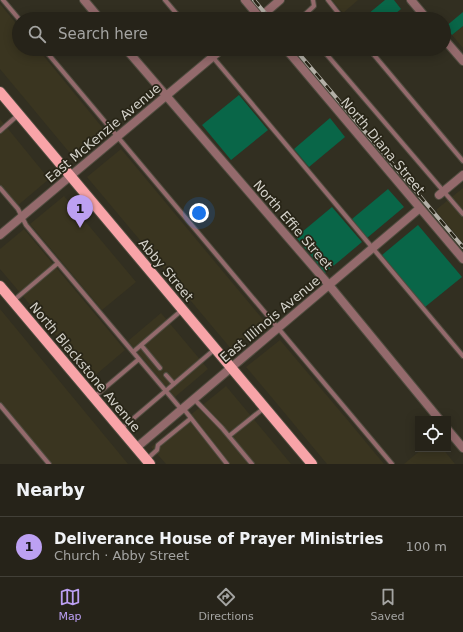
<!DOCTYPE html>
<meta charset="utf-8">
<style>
:root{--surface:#262319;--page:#2e2b22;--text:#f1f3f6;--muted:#a4a4a2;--line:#424038;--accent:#bca0f2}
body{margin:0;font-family:"DejaVu Sans",sans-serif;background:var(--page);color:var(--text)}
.controls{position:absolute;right:12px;bottom:12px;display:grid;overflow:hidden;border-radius:0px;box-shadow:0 2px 10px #0003}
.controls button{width:36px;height:36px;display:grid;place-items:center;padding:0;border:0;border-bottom:1px solid var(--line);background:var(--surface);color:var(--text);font:20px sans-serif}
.you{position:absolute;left:199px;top:213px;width:14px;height:14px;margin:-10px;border:3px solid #fff;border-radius:50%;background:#1a73e8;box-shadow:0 0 0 6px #1a73e833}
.badge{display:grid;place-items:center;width:26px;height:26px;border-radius:50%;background:var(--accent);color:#111;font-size:13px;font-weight:700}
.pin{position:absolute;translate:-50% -33px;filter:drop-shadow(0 1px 2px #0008)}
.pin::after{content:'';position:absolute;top:21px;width:14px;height:12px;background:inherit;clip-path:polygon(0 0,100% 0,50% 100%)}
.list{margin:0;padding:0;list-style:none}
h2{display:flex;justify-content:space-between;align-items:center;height:52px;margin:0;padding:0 16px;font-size:17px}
h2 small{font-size:13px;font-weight:400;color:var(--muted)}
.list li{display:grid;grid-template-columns:26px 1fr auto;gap:12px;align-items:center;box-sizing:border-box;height:60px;padding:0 16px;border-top:1px solid var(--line)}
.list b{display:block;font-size:15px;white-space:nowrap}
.list p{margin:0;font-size:13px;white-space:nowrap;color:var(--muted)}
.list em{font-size:13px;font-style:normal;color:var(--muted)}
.icon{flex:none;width:22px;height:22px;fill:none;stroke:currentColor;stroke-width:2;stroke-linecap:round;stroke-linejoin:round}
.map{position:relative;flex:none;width:463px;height:464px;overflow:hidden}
.search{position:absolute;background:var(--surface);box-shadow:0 2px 10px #0003;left:12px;right:12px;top:12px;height:44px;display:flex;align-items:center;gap:10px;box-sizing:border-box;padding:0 14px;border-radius:22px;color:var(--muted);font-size:15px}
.sheet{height:112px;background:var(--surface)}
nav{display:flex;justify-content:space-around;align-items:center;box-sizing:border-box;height:56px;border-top:1px solid var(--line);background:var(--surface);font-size:11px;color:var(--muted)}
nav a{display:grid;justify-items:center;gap:2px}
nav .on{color:var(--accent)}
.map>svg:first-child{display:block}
</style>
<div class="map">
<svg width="463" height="464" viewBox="0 0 463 464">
<rect width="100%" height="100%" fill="#322f21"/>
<!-- built -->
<path fill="#3a3520" d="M332,0H358L343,13Z
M0,4L19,27V49H38L106,132L74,158L0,69Z
M463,26V48L452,35Z
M0,119L49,179L16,207L0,188Z
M121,149L265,322L232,350L87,177Z
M463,188V243L437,212V209Z
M64,196L136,282L102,310L30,224Z
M24,229L125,350L92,378L0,269V249Z
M0,309L128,464H50L0,404Z
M161,313L208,369L175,397L128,341Z
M280,340L345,417L384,464H327L268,393L246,367Z
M226,386L291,464H166L151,447Z
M422,449H443L455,464H404Z"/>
<!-- green -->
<path fill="#096648" d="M385,0H394L401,9L389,19H362Z
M463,12V26L452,35L445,27Z
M239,95L268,130L231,160L202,125Z
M330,118L345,137L309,167L294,149Z
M388,189L404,207L367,238L352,219Z
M332,207L362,242L325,273L296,237Z
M418,225L462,277L425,307L382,255Z"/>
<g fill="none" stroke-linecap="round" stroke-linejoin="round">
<!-- service casing -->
<g stroke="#4f4c3f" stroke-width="6">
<path id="service" d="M3,0L19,19
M165,0L181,19
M328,0L343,19
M300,19L314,6L313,0
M44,49L392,464
M206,49L463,356
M322,49L463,214
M369,49L463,161
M0,131L18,115
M0,188L18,209L26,225L181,409
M13,301L58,263
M141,345L160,368
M133,352L182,310
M166,375L174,384
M94,397L139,359
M194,399L222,428L252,464
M0,405L49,464
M183,408L227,464
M121,429L215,349
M229,436L264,408
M147,459L157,450L158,445L190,419"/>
</g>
<!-- minor casing -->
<g stroke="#4f4c3f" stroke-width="10">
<path id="minor" d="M84,0L100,19
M245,0L261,19
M411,0L427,19
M258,19L280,0
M444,39L463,61
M126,49L329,285L439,419
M286,49L463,259
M439,195L463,175
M0,235L222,49
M448,430L463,448
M136,448L420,208"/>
</g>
<!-- primary casing -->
<g stroke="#4f4c3f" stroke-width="12">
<path id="primary" d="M0,92L312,464
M0,286L150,464"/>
</g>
<!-- service -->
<use href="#service" stroke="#946a6c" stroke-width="4"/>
<!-- minor -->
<use href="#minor" stroke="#946a6c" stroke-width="8"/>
<!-- primary -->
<use href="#primary" stroke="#f8a4a8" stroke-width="10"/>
<!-- rail casing -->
<g stroke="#b3b0a7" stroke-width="4">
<path id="rail" d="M254,0L270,19
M295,49L463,247"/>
</g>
<!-- rail -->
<use href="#rail" stroke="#282517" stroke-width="2.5" stroke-dasharray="8" stroke-linecap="butt"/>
</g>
<g text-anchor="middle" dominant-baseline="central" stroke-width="3.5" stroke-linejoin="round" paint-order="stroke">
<!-- street labels -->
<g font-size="13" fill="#d3d1c9" stroke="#282517">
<text transform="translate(103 133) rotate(-40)">East McKenzie Avenue</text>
<text transform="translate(383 146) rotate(50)">North Diana Street</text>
<text transform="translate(293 225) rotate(49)">North Effie Street</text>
<text transform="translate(166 270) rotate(50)">Abby Street</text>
<text transform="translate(270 319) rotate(-40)">East Illinois Avenue</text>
<text transform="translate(85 367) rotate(50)">North Blackstone Avenue</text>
</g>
</g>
</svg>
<div class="controls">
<button><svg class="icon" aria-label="locate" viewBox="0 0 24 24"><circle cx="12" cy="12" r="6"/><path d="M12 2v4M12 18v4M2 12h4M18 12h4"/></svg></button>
</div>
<div class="you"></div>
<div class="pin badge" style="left:80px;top:228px">1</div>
<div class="search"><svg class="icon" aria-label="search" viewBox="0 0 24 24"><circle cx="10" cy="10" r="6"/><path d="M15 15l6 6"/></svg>Search here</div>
</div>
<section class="sheet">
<h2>Nearby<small></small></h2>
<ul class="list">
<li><span class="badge">1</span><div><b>Deliverance House of Prayer Ministries</b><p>Church · Abby Street</p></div><em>100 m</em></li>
</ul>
</section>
<nav>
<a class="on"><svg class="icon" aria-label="map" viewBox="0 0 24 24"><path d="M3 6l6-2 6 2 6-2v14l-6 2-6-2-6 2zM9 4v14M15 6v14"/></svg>Map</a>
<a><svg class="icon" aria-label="directions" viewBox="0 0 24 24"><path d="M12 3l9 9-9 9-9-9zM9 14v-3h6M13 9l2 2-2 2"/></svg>Directions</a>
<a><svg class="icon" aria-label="saved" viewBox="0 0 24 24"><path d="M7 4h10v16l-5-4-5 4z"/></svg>Saved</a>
</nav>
